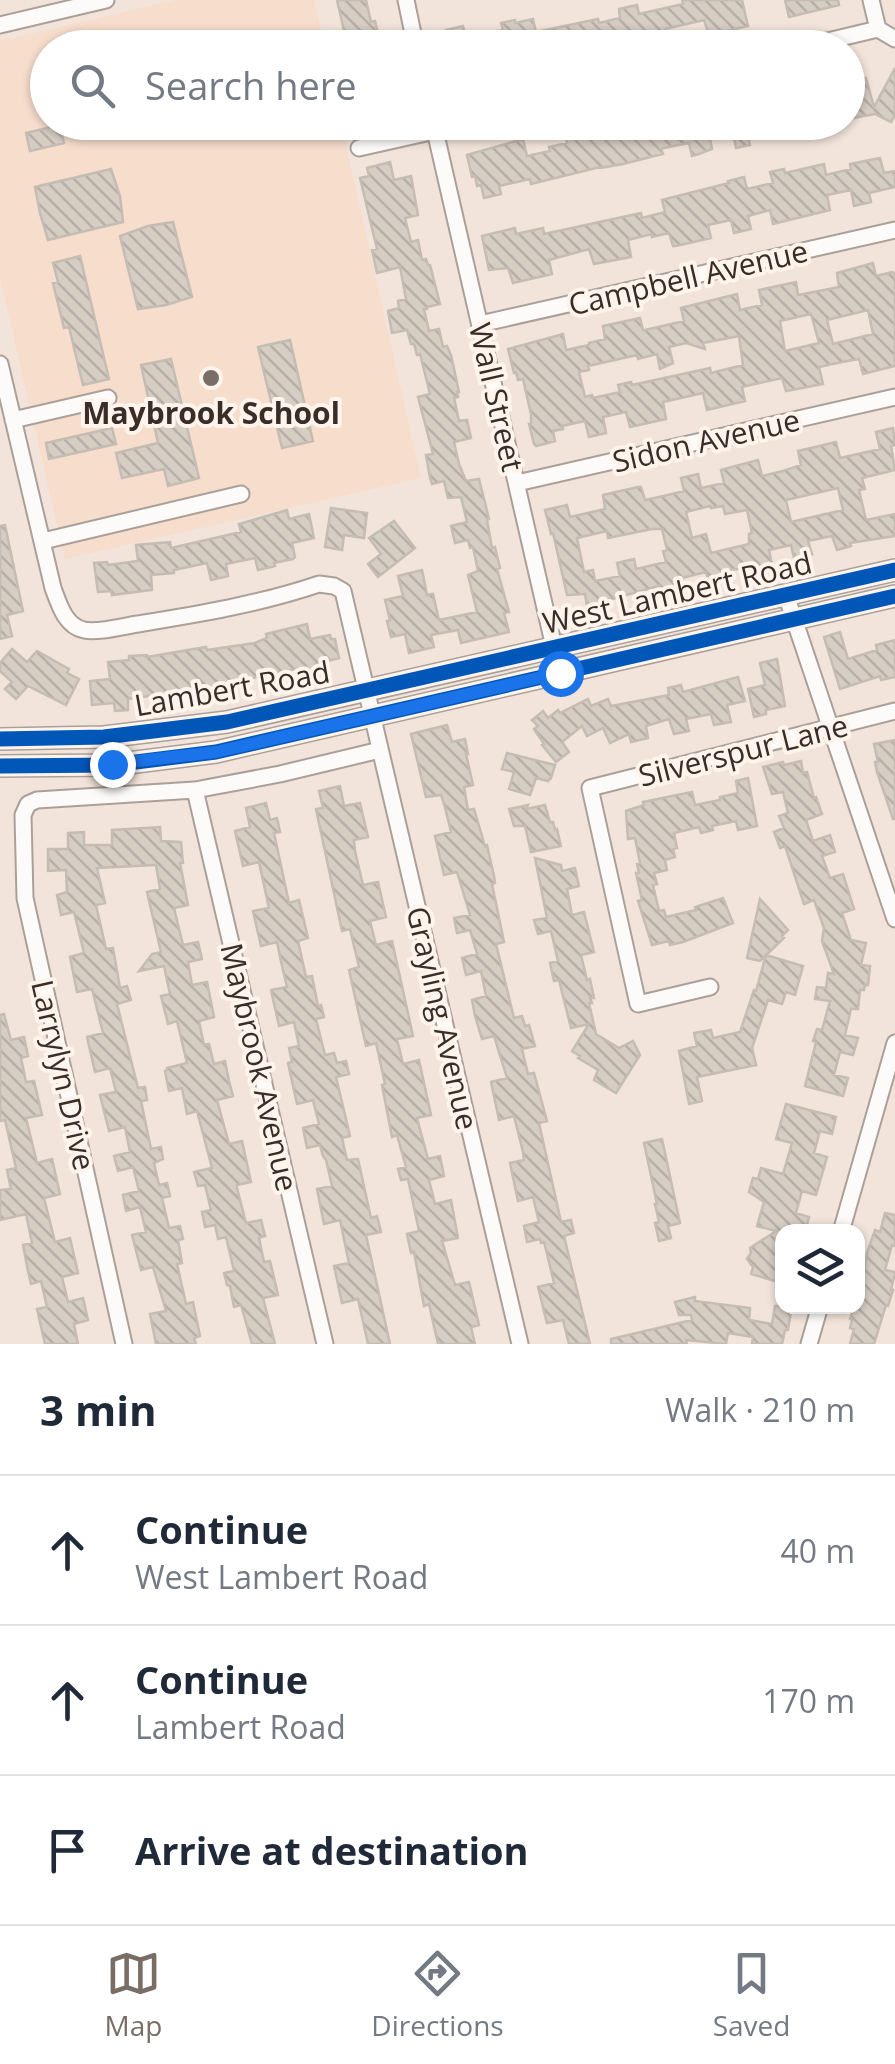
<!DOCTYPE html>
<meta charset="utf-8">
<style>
:root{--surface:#fff;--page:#f2f2f3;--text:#1f2937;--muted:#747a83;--line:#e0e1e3;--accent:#796e66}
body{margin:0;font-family:"Open Sans",sans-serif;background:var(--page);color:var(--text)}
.controls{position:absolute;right:30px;bottom:30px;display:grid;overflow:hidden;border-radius:20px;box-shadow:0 2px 8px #0004}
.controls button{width:90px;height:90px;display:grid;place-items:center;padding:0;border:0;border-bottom:2px solid var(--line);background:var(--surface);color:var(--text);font:50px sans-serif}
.stop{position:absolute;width:30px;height:30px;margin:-22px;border:8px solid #1a73e8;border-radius:50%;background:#fff}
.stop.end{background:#1a73e8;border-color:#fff;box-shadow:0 2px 10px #0008}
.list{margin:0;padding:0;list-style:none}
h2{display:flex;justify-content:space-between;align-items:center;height:130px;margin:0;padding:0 40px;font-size:42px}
h2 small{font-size:32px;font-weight:400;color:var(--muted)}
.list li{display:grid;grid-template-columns:65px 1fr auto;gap:30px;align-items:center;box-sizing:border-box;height:150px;padding:0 40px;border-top:2px solid var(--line)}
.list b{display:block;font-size:38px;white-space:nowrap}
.list p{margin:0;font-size:32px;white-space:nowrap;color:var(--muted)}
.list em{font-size:32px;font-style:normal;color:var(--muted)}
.icon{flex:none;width:55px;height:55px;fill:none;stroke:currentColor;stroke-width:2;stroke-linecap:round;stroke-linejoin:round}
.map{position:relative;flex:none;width:895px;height:1344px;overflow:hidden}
.search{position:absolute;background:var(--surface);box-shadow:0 2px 8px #0004;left:30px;right:30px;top:30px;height:110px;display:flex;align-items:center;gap:25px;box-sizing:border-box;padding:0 35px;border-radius:55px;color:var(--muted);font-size:38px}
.sheet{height:580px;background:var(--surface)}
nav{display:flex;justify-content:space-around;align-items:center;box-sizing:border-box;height:140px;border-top:2px solid var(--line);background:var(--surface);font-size:28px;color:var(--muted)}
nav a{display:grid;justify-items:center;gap:5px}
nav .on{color:var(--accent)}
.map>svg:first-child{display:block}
</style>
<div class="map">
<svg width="895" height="1344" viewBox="0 0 895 1344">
<defs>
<pattern id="building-back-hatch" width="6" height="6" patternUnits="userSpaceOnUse" patternTransform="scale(2.5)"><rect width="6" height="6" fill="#d6cdc3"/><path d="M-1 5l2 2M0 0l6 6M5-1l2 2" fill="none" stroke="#b8b0a8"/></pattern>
</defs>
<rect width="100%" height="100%" fill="#f2e4da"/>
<!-- built -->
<path fill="#f6ddcc" d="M175,0H314L325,47L48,48V122L341,123L421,478L65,559L0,278V41Z"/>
<!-- building -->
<path fill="url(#building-back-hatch)" stroke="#c5bcb4" stroke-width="2.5" fill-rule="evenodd" d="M337,0H366L371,22L375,21L379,38H376L378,45L374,46V48H348Z
M682,0H742L748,26L709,35L704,20L665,29L668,43L653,48H629L627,39L609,43L608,41L585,46L586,48H449L446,30L463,26L466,38L503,30L501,23L515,20V23L533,19L536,32L598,19L599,23L620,18L619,9L637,5L639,14L683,4Z
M785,0H838L839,5L789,17Z
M895,68V115L891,122L875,114L853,118L851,109H848V82L866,78L874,107Z
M596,122H602L605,135L648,127V122H786V128L748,136L750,145L736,148L732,129L709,134L712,149L699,154L692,156L689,143L664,148L661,149L663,154L623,164L600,168V167L531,184L530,179L499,186L501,194L484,198L481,185L477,186L475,176L472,177L467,155L523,139L527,156L550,151L549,147L567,143L564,130Z
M60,125L64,143L30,151L26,133Z
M880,158L884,173L895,171V187L869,193L871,202L854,206L851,190L827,195L830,210L773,224L770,210L748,216L751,229L734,233L731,220L708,225L711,238L676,246H673L669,233L652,237V234L628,240L631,257L594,264L589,249L549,260L552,274L513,283L508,268L489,270L482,236L515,228L516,234L543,228L544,234L641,213L642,218L665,212L662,200L729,183L728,181L744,177L747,189L773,183L770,172L784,169L785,173L824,164L826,175L851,169L850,164Z
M390,162L394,180L411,176L418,215L405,218L411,242L418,240L422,260L426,259L428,265H430L440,304L427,307V309H424L429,331L439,329L443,347L447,346L451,355L459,392H457L458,397L454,398L459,421L467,420L471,438L454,442L459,464L466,481L479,479L489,519L487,520L492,548L495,547L500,568L497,569L509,612L504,613L509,632L461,643L458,630L431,635L434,647L409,653L405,634L391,637L387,621L390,620L385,600L403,596L398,576L422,570L427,595L433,594L439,620L477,612L468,575L478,571L473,547L470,548L468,540L455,543L451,526L467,522L461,497L448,498L444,481L432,484L430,478L426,455L433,454L418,397L430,394L420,354L417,355L414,344H411L407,330L392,333L388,311L399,308L398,301L406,299L400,267L377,273L372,250L377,249L360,178L369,176L367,168Z
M111,169L120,196L123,222L48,240L40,213L35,187Z
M173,222L192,297L166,305L138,309L120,236L148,226Z
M80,256L109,379L83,385L69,327L64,328L53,283L58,282L53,263Z
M873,263L876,276L892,272L895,274V366L863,374L859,359L842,362L819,367L823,384L786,391L782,378L742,387L745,401L707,410L703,393L663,402L666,419L630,427L626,412L603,417L606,433L589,437L585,421L562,426L563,429L553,431L555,441L536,446L534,444L529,424H531V414L523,379L518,380L516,372L514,373L508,349L563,334L566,350L589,345V343L605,339L603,326L640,318L643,330H645L684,321L681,308L737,294L740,310L762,305L759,290L796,282L798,295L839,287L837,273ZM868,310L873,334L833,344L827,320ZM811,314L819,343L785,351L780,321ZM739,336L743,365L711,373L710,368L632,385L631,382L618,385L620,392L593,398L592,395L585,397L579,372L589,370L588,366L637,355L638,359L657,354L660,369L673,363L669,347L686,343L705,349L703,343Z
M290,340L313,441L282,448L258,347Z
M171,359L199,478L168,486L164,469L122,478L116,453L158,443L141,365Z
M112,428L116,444L49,459L46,443Z
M893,428L895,445L891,446L895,470L862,478L865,489L859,490L866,520L895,514V536L850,543L851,546L848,547L837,550L832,536L808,541L812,554L794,558L791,545L769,550L772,564L731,570L732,573L708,579L706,572L682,578L683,582L674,586L659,590V586L587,606L585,594L567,595L553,533L551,534L545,510L567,505L570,517L605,509L603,495L638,487H641L645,500L668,495L684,491L681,478L698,474L701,488L724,483L721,470L758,460L762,476L783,471L801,465L798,451L836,442L840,458L880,449L876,432ZM838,488L843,510L791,522L786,500ZM710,506L711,508L723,506L725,514L747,510L752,533L749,534V544L711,553L706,534L692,538L686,512ZM652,529H662L667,550L663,551L666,562L636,569L634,559L617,563L620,576L595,581L593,570L584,572L577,538L607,531L608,538Z
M331,508L367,513L364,538L344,535L342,550L325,547Z
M287,510L289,519L309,514L314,538L292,543L295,557L293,559L274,563L275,566L258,570L255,558L226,564L228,576L211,580L207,563L174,570V573L151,575L152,590L112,595L111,591L98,592L94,563L107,562L108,565L138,561L136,545L170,542L171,548L241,532L239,524Z
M394,521L415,548L378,577L368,564L381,554L369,538Z
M5,525L23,611L7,615L12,636L0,639V526Z
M307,624L310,639L330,635L331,639H335L339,658L316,664L318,671L302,675L301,668L213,686L214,691L199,693L198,689L128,699V710L115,711L114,703L92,705L90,681L110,679L108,662L129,660V656L147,655V657L206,647L207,650L255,643L267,638L266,634Z
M840,632L848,659L877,650L876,645L895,640V677L881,680L880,676L840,689L824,637Z
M12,649L27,662L37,651L69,669L67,673L79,679L66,705L28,686L16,699L5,689L12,682L0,671V663Z
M777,659L785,706L766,710V714L754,717L748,689L765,685L760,663Z
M738,677L745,701L727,705L731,722L714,725L711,714L686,719L689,731L674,734L669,719L646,726L648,738L631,742L629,734L610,743L603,728L587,736L582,726L562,742L569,752L556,762L542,745L544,744L534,729L538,726L532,720L543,711L548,718L558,710L560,713L588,699L591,706L608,699L611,706L669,695L668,688L681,685L683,692Z
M447,725L452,742L465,739L468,754H466L473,785L464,787L468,810L474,809L485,846L487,845L494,876L495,883L492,884L504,942L496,944L514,1018L522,1016L525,1026L529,1025L535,1046L522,1049L528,1074L534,1073L547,1121L539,1123L561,1222L571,1220L574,1233L564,1236L590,1344H569L563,1320L547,1323L538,1287L554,1283L548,1258L544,1242L541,1243L540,1239L527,1242L524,1226L539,1222L533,1197L518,1201L510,1163L524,1160L523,1152L514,1116L499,1120L491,1082L507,1078L494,1036L482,1039L475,1016L472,1000L486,996L481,971L466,975L462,958L477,954L470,930L457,933L454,918L470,915L457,872L444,875L435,836L451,832L445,807L441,795L426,797L411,734Z
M895,740V819H893L877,772L875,762H878L874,744Z
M507,753L555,765L551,778L548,781L536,778L530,795L509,789L514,772L502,769Z
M801,761L803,773L807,772L814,798L816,797L822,814L806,820L813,841L830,835L835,852L822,856L830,878L843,874L854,909L842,913L851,940L866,943L861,965L870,966L868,985H865L864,990H860L858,1009H851L845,1035L858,1038L853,1055L840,1052L834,1075L848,1078L843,1096L805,1086L816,1042L813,1041L817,1029L822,1030L830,1001L815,999L817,987L826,988L828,973L834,974L822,941L824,928L814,900L804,904L785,846L780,848L774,832L784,828L779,816L788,813L783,792L772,794L763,767L783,762L784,765Z
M748,778L757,826L738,830L736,821L712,826L713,830L701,833L699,827L674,833L677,848L673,849L675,857L665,860L667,870L654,873L657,884L653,885L659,911L664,910L666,917L696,910L695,907L723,898L733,923L683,942L670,945L669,941L652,945L638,901L642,900L636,873H639L637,864L640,863L635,838L628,839L626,811L644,805L643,802L692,792L695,805L720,800V797L738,793L736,781Z
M340,786L344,806L360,803L368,837L354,840L355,851L363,885L378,882L386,917L370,921L376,945L392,941L413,1036L397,1039L403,1064L419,1060L431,1115L417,1118L428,1159L440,1156L444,1176L429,1180L435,1204L451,1200L458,1238L442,1241L455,1285L469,1282L479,1325L471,1327L475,1344H438L429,1304L424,1306L414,1252L411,1253L407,1234L419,1231L408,1179L401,1180L398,1169L406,1167L397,1135L392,1137L382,1085L385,1084L376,1043L366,1046L349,970L359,967L350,929L342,931L316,809L323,808L319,791Z
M266,803L270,820L277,818L280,832L274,833L289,903L299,900L308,938L298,941L306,977L312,976L318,1006L321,1005L324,1017L316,1019L325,1055L334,1053L337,1063L346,1061L349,1074L336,1077L350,1136L342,1138L347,1160L358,1159L371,1218L377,1216L381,1232L366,1235L390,1344H368L358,1299L342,1303L334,1266L349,1263L340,1220L324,1224L317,1189L332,1186L326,1160L323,1156L320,1145L307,1148L303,1128L319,1124L313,1100L297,1104L288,1063L292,1062L289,1048L299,1046L294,1022L279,1026L271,990L287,987L282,966L277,942L261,946L253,911L269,908L262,876L259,862L243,866L235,831L250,827L246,808Z
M528,805L526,809L545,805L550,822H553L555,830L557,829L561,846L531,852L525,826H514L509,809Z
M160,827L161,841L181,842L183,863H180L188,905L174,908L183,945L198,942L202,959L188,962L192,985L207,982L214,1017L199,1021L204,1045L209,1044L214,1064L225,1061L229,1081L233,1096L217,1100L229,1144L242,1141L251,1182L237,1185V1188L246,1223L261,1220L265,1236L259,1238L264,1262L270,1261L278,1295L263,1298L275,1344H252L241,1305L234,1307L230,1286L227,1285L224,1273L234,1271L226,1237L218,1239L215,1225L205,1227L202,1212L211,1210L205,1185L198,1186L194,1172L212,1168L197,1111L187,1114L182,1088L169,1091L165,1071L167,1070V1068L187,1063L177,1021L168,1024L161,996L170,994L164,966L139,971L152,954L161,952L147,892L160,889L156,865L97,868L105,903L96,905L106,949L113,948L120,988L127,986L131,1000L117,1004L138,1088L145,1087L147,1100L141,1101L151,1149L161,1147L163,1159L154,1163L159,1185L167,1183L170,1196L162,1198L169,1228L180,1226L183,1239L178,1240L182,1263L177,1264L186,1304L193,1302L200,1336L194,1338L196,1344H156L150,1314L166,1311L153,1267L141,1270L132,1235L146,1232L140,1207L126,1211L123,1195L139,1191L133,1167L118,1171L114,1156L130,1152L125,1127L109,1131L100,1095L116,1092L110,1068L95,1072L87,1037L103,1033L92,989L77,992L70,957L84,953L74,912L61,915L57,895L67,892L66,870L48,871V849H68V833L84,832V845H112V830Z
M535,858L561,865L562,871L575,868L579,886L567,889L572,915L584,912L594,952L581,955L587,980L590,979L594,998H590L592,1003H589L596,1034L619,1048L633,1041L640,1055L616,1093L594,1080L598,1070L578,1058L580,1056L572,1051L589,1024L571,1028L559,980L554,981L550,963L558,961L551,931L538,934L534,920L547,918Z
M760,899L788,930L782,936L784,938L760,961L747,958Z
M766,955L803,966L795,995L786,992L782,1004L768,1000L752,1048L756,1065L697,1077L702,1101L689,1104L679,1051L697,1046L694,1033L711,1030L713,1038L740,1032L754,990L756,991Z
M4,1014L11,1040L24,1037L28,1056L21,1058L26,1082L34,1081L42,1115L26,1118L37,1163L52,1159L60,1194L44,1198L55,1242L70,1238L78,1273L62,1277L68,1302L83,1298L88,1320L74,1324L78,1344H45L37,1309L47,1307L41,1281L31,1284L28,1271L23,1245L32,1243L26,1214L0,1220V1190L11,1189L7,1170L16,1168L5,1120L0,1121V1015Z
M786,1104L836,1117L832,1134L820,1131L814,1153L827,1157L816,1195L802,1191L796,1213L809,1217L805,1232H782V1251L777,1269L782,1270V1283L751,1274L753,1267L747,1259L751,1253L750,1248L776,1231L757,1226L764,1202L749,1192L753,1178L758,1179L761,1168L783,1174L792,1143L776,1139Z
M662,1139L680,1223L668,1226L671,1238L659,1241L655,1223L659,1222L655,1204H657L644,1143Z
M885,1213L895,1215V1246L892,1245L885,1270L895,1272L891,1290H893L888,1306L886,1305L874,1344H850L854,1329L850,1328L852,1320L850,1319L854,1306H858L867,1253L875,1230L880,1232Z
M695,1297V1301L750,1308L749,1320L772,1324L775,1306H792L788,1330H785L782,1344H752L753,1337L728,1333L726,1344L686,1340L687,1344H611V1339L692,1320L691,1315H679L675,1302Z"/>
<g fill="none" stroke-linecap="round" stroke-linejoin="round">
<!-- minor casing -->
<g stroke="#aba099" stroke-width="19">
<path id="minor" d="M406,0L416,48
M871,0L878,29
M0,25L106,0
M878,29L895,39
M798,48L878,29
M433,122L560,673
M359,148L475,122
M480,324L895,230
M0,364L53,588C59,604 65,626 84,630C98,633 124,626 138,624C199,614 260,604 319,584L334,586L343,591L520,1344
M13,420L108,398
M517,483L895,397
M43,541L241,494
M786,595L895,919
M195,790L325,1344
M710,987L638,1004L590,788L895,711
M841,1232L895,1043
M124,1344L25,898L23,815L28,804L37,800L195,790L280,774L380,750
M809,1344L820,1306"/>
</g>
<!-- major casing -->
<g stroke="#aba099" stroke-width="24">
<path id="major" d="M0,739L104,737L227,722L895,570
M0,766L112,765L216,752L895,596"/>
</g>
<!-- minor -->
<use href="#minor" stroke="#fdfbf9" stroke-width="15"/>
<!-- major -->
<use href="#major" stroke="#fdfbf9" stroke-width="20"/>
<!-- cycleway casing -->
<g stroke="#fef4ec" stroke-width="21">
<path id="cycleway" d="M0,739L104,737L227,722L895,570
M0,766L112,765L216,752L895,596"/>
</g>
<!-- cycleway -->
<use href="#cycleway" stroke="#0057b8" stroke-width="15"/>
</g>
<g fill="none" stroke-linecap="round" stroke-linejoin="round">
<!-- route -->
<path stroke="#1a73e8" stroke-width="12" d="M112,764L216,752L560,673"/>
</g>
<!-- markers -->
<circle fill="#796e66" stroke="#fef4ec" stroke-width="4" cx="211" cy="378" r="10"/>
<g text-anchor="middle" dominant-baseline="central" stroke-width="8" stroke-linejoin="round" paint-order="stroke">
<!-- street labels -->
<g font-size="30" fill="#382e27" stroke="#fef4ec">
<text transform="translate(688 277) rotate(-13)">Campbell Avenue</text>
<text transform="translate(497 397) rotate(77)">Wall Street</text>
<text transform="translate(706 440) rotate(-13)">Sidon Avenue</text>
<text transform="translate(677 592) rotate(-13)">West Lambert Road</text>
<text transform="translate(232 688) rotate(-10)">Lambert Road</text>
<text transform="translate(743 750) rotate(-14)">Silverspur Lane</text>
<text transform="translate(443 1018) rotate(77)">Grayling Avenue</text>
<text transform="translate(260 1067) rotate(77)">Maybrook Avenue</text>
<text transform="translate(64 1075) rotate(77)">Larrylyn Drive</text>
</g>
<!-- poi labels -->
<g font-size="30" font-weight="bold" fill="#382e27" stroke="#fef4ec">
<text x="211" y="412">Maybrook School</text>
</g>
</g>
</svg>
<div class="controls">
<button><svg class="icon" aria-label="layers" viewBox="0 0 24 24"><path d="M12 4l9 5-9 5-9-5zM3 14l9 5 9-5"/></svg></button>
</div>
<div class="stop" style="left:560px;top:673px"></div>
<div class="stop end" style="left:112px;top:764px"></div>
<div class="search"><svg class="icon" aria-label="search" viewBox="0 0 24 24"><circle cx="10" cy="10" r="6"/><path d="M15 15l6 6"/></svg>Search here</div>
</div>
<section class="sheet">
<h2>3 min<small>Walk · 210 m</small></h2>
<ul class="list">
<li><svg class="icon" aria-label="ahead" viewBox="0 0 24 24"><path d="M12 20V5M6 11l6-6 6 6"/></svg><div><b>Continue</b><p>West Lambert Road</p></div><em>40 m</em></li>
<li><svg class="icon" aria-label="ahead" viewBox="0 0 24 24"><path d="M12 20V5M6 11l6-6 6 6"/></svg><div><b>Continue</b><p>Lambert Road</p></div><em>170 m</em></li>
<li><svg class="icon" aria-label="arrive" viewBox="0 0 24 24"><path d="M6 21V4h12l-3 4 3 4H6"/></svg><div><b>Arrive at destination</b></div></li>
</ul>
</section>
<nav>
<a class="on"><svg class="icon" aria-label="map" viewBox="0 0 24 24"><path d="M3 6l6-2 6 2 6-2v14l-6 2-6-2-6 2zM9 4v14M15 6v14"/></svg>Map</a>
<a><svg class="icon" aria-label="directions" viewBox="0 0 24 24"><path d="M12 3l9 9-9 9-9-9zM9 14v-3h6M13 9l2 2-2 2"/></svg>Directions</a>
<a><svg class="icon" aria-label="saved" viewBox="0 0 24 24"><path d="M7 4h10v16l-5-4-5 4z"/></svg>Saved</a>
</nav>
